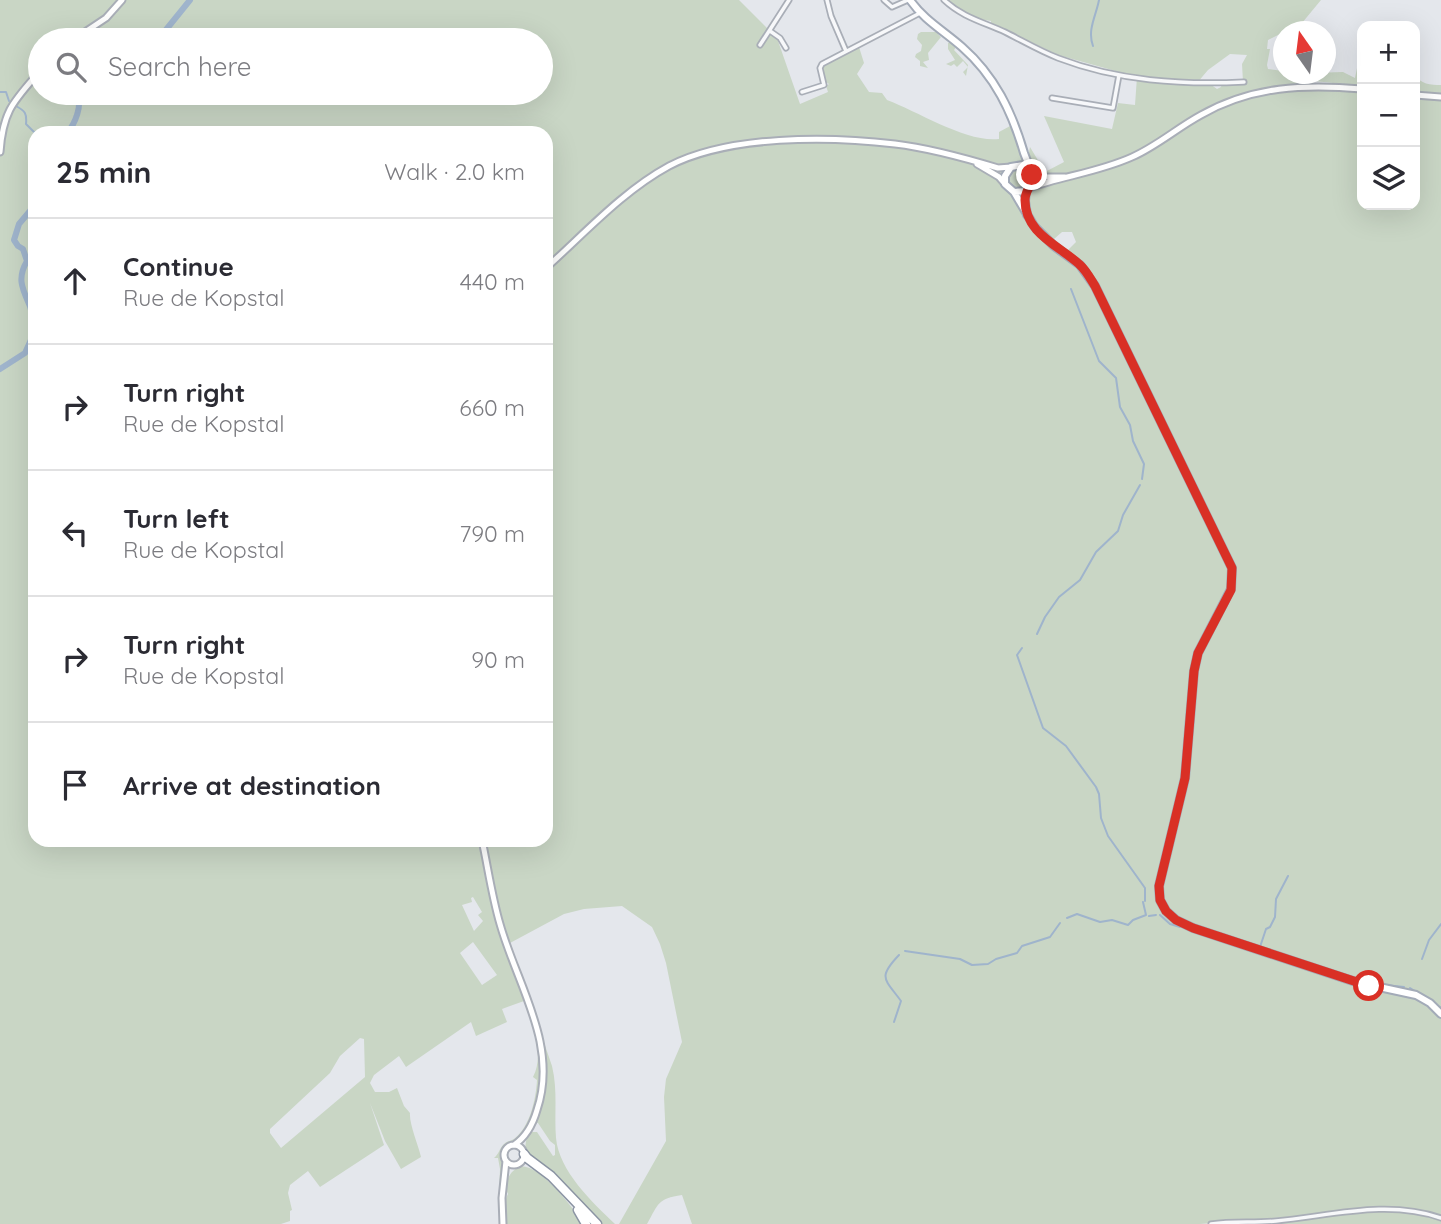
<!DOCTYPE html>
<meta charset="utf-8">
<style>
:root{--surface:#fff;--page:#f7f7f7;--text:#2b2b33;--muted:#7c7c81;--line:#e1e1e2}
body{margin:0;font-family:Quicksand,sans-serif;background:var(--page);color:var(--text)}
.controls{position:absolute;right:21px;top:21px;display:grid;overflow:hidden;border-radius:14px;box-shadow:0 7px 28px #0002}
.controls button{width:63px;height:63px;display:grid;place-items:center;padding:0;border:0;border-bottom:2px solid var(--line);background:var(--surface);color:var(--text);font:35px sans-serif}
.compass{position:absolute;left:1273px;top:21px;width:63px;height:63px;border-radius:50%;background:var(--surface);box-shadow:0 7px 28px #0002;rotate:346deg}
.stop{position:absolute;width:21px;height:21px;margin:-16px;border:5px solid #d93025;border-radius:50%;background:#fff}
.stop.end{background:#d93025;border-color:#fff;box-shadow:0 2px 7px #0008}
.list{margin:0;padding:0;list-style:none}
h2{display:flex;justify-content:space-between;align-items:center;height:91px;margin:0;padding:0 28px;font-size:30px}
h2 small{font-size:23px;font-weight:400;color:var(--muted)}
.list li{display:grid;grid-template-columns:46px 1fr auto;gap:21px;align-items:center;box-sizing:border-box;height:126px;padding:0 28px;border-top:2px solid var(--line)}
.list b{display:block;font-size:26px;white-space:nowrap}
.list p{margin:0;font-size:23px;white-space:nowrap;color:var(--muted)}
.list em{font-size:23px;font-style:normal;color:var(--muted)}
.icon{flex:none;width:38px;height:38px;fill:none;stroke:currentColor;stroke-width:2;stroke-linecap:round;stroke-linejoin:round}
.map{position:relative;flex:none;width:1441px;height:1224px;overflow:hidden}
.search{position:absolute;background:var(--surface);box-shadow:0 7px 28px #0002;left:28px;top:28px;width:525px;height:77px;display:flex;align-items:center;gap:18px;box-sizing:border-box;padding:0 24px;border-radius:38px;color:var(--muted);font-size:26px}
.panel{position:absolute;background:var(--surface);box-shadow:0 7px 28px #0002;left:28px;top:126px;width:525px;height:721px;border-radius:21px}
.map>svg:first-child{display:block}
</style>
<div class="map">
<svg width="1441" height="1224" viewBox="0 0 1441 1224">
<rect width="100%" height="100%" fill="#e4e7ec"/>
<!-- green -->
<path fill="#c9d6c5" fill-rule="evenodd" d="M0,0H739L777,38L800,104L828,92L826,86L829,84L824,81L821,68L823,65L859,47L864,63L857,74L869,92L882,93L887,100C919,112 967,143 999,139V132L1012,125L1028,157L1030,147L1045,172L1064,162L1044,116L1112,129L1118,103L1135,105L1137,77L1058,55L991,23V21L973,18L947,0H1321L1302,23L1268,40L1267,49H1270L1267,65L1268,69L1283,71L1284,74L1343,72L1355,78L1360,53H1362V86L1314,81L1311,88L1362,93V205H1415V98L1441,100V1218L1401,1210H1371L1372,1212C1394,1210 1419,1214 1441,1221V1224H1226L1267,1223L1323,1214L1200,1224H692L682,1195C657,1199 659,1203 647,1224H619L666,1141L664,1097L666,1079L682,1042L666,963L660,944L652,927L622,906L584,909L564,914L510,943L552,1066C558,1091 554,1114 556,1138C559,1171 592,1202 615,1224H600L528,1158L525,1149L527,1134L504,1150L502,1156L505,1169L499,1200L498,1224L500,1169L498,1158H494C499,1154 499,1149 504,1144C509,1140 509,1142 514,1139C530,1127 536,1099 537,1080L533,1077C545,1055 532,1023 524,1001L502,1009L507,1022L476,1036L471,1022L406,1067L399,1056L374,1075L370,1083L375,1092H389L397,1088L404,1106L410,1113C409,1124 418,1144 421,1157L401,1169L385,1141L370,1103L384,1145L320,1187L308,1171L290,1185L288,1193L292,1210L290,1211V1221L281,1224H0ZM40,40H541V93H40ZM1230,54L1247,55L1242,64L1243,82L1222,83L1221,87L1217,89L1210,84L1197,83L1208,70ZM35,133H546V840H35ZM1062,232H1072L1076,242L1068,250L1054,239ZM473,897L482,912L478,915L483,921L474,931L462,905L472,902L471,898ZM473,942L497,975L482,985L460,953ZM360,1038L364,1039L365,1077L281,1148L270,1133V1129L330,1073L340,1056ZM533,1122L538,1123L550,1141L555,1145V1155L553,1156L537,1132H528Z
M921,32H936L941,37L928,53L929,60L923,62L928,68L920,66V61L915,57L916,54L921,51L922,45L917,39L918,34Z
M951,42L956,47L954,50L968,65L966,76L963,72L968,67L963,61L957,67L954,64L951,66L946,64L955,60L948,49V43Z
M1415,75C1420,84 1431,85 1441,85V93L1415,91Z
M521,1166C543,1167 572,1207 584,1224H505L504,1202L508,1194C503,1183 510,1170 521,1166Z"/>
<g fill="none" stroke-linecap="round" stroke-linejoin="round">
<!-- stream -->
<path stroke="#9fb4cc" stroke-width="2" d="M1093,46C1087,30 1096,16 1099,0
M0,92H6L9,101
M16,106C25,111 27,113 26,124L35,133
M1071,289L1099,361L1116,378L1120,407L1130,425L1133,441L1144,464L1142,479
M1037,634L1045,617L1059,597L1080,580L1096,552L1118,531L1123,515L1140,485
M1022,648L1017,655L1043,728L1066,746L1096,787L1099,794L1101,818L1108,836L1145,888V901
M1160,915L1170,924L1180,927
M1149,916L1156,915
M1067,918L1077,914L1100,922L1112,920L1128,925L1133,920L1146,915L1143,902
M1191,924L1255,945
M1260,947L1266,929L1270,927L1275,917L1276,899L1288,876
M905,951L960,959L972,965L988,964L996,959L1017,953L1022,946L1050,937L1060,923
M1422,959L1429,940L1441,924
M1317,966L1369,982
M1385,985L1404,987
M1410,988L1441,1008
M894,1022L901,1001C885,979 877,978 899,955"/>
<!-- river -->
<path stroke="#9fb4cc" stroke-width="6" d="M134,40L148,32L165,31L190,0
M67,133C75,124 83,105 77,93
M35,166L33,173L35,186
M35,205L19,224L14,240L18,246L23,249L27,261C17,278 22,288 29,304C32,310 30,313 35,319
M0,369L25,353L35,331"/>
<!-- street casing -->
<g stroke="#a9aeb7" stroke-width="7">
<path id="street" d="M827,0L831,16L846,51
M884,0L892,7L908,0
M944,0C962,17 983,22 1005,32C1023,41 1040,51 1058,58C1118,81 1181,85 1244,82
M770,31L780,38L786,48
M760,45L789,0
M802,92L824,85L820,68L822,64L920,13
M1052,98L1113,108L1119,75
M1211,1224C1233,1221 1254,1223 1276,1221C1330,1216 1387,1199 1441,1218"/>
</g>
<!-- secondary casing -->
<g stroke="#a9aeb7" stroke-width="9">
<path id="secondary" d="M73,40L106,18L122,0
M1415,95L1441,97
M0,152C3,110 14,101 40,71
M977,164L999,177L1005,184
M1032,175L1041,177H1065
M1029,188C1063,176 1099,172 1132,157C1157,146 1177,128 1201,115C1252,86 1305,84 1362,89
M546,268C585,233 623,191 669,166C729,135 828,136 895,144C929,148 965,158 998,168L1011,167
M482,840C488,868 492,897 500,924C517,985 559,1045 537,1110C533,1124 526,1137 514,1145
M504 1155a10 10 0 1 1 20 0a10 10 0 1 1-20 0Z
M503,1224L502,1198L506,1161"/>
</g>
<!-- primary casing -->
<g stroke="#a3abb8" stroke-width="10">
<path id="primary" d="M910,0C924,20 944,31 962,47C995,76 1012,112 1024,153C1027,161 1031,170 1033,178L1031,185L1026,191L1014,192
M1030,170L1023,165L1011,167L1005,176V184L1014,192L1034,226L1054,246L1080,265L1095,286L1232,568L1231,589L1198,653L1194,671L1185,778L1159,886L1160,900L1166,911L1176,920L1193,928L1356,982L1416,995L1430,1003L1441,1014
M1026,191L1025,201L1027,215"/>
</g>
<!-- highway casing -->
<g stroke="#8b94a3" stroke-width="11">
<path id="highway" d="M524,1154L527,1158L551,1176L597,1224
M578,1210L586,1224"/>
</g>
<!-- street -->
<use href="#street" stroke="#f7f8fa" stroke-width="3.5"/>
<!-- secondary -->
<use href="#secondary" stroke="#fff" stroke-width="5"/>
<!-- primary -->
<use href="#primary" stroke="#fff" stroke-width="6"/>
<!-- highway -->
<use href="#highway" stroke="#fff" stroke-width="8"/>
</g>
<g fill="none" stroke-linecap="round" stroke-linejoin="round">
<!-- route -->
<path stroke="#d93025" stroke-width="9" d="M1032,175C1033,185 1025,190 1025,200C1025,233 1058,245 1079,264C1086,270 1090,278 1095,286L1232,568L1231,590L1198,653L1194,671L1185,778L1159,886L1160,900L1166,911L1176,920L1193,928L1369,986"/>
</g>
</svg>
<div class="controls">
<button>+</button>
<button>−</button>
<button><svg class="icon" aria-label="layers" viewBox="0 0 24 24"><path d="M12 4l9 5-9 5-9-5zM3 14l9 5 9-5"/></svg></button>
</div>
<svg class="compass" viewBox="-18 -18 36 36"><path d="M0-13l5 13h-10z" fill="#e53935"/><path d="M0 13l5-13h-10z" fill="#7c7c81"/></svg>
<div class="stop" style="left:1369px;top:986px"></div>
<div class="stop end" style="left:1032px;top:175px"></div>
<div class="search"><svg class="icon" aria-label="search" viewBox="0 0 24 24"><circle cx="10" cy="10" r="6"/><path d="M15 15l6 6"/></svg>Search here</div>
<section class="panel">
<h2>25 min<small>Walk · 2.0 km</small></h2>
<ul class="list">
<li><svg class="icon" aria-label="ahead" viewBox="0 0 24 24"><path d="M12 20V5M6 11l6-6 6 6"/></svg><div><b>Continue</b><p>Rue de Kopstal</p></div><em>440 m</em></li>
<li><svg class="icon" aria-label="right" viewBox="0 0 24 24"><path d="M7 20v-9h11M14 6l5 5-5 5"/></svg><div><b>Turn right</b><p>Rue de Kopstal</p></div><em>660 m</em></li>
<li><svg class="icon" aria-label="left" viewBox="0 0 24 24"><path d="M17 20v-9H6M10 6l-5 5 5 5"/></svg><div><b>Turn left</b><p>Rue de Kopstal</p></div><em>790 m</em></li>
<li><svg class="icon" aria-label="right" viewBox="0 0 24 24"><path d="M7 20v-9h11M14 6l5 5-5 5"/></svg><div><b>Turn right</b><p>Rue de Kopstal</p></div><em>90 m</em></li>
<li><svg class="icon" aria-label="arrive" viewBox="0 0 24 24"><path d="M6 21V4h12l-3 4 3 4H6"/></svg><div><b>Arrive at destination</b></div></li>
</ul>
</section>
</div>
